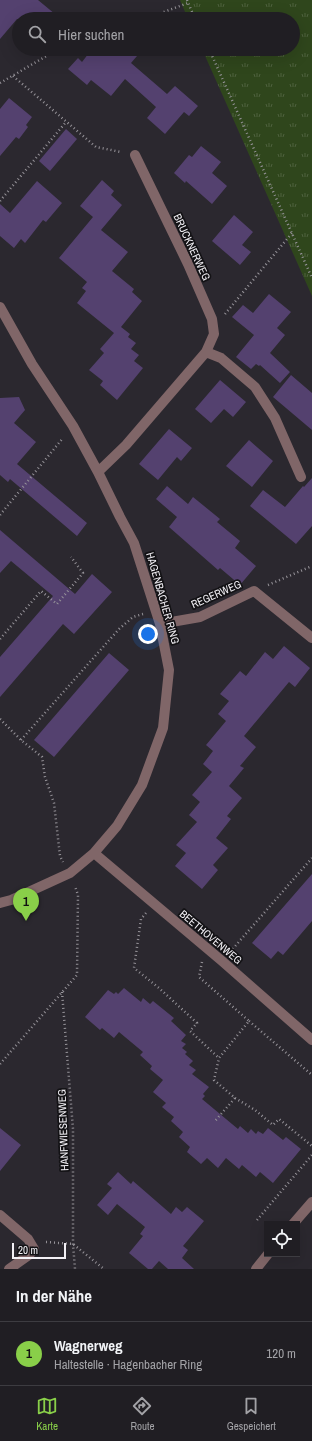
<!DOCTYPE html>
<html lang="de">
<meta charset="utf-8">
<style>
:root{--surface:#201e23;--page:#28272b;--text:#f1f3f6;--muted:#a2a2a6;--line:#3d3c41;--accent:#89cf49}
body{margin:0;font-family:"Archivo Narrow",sans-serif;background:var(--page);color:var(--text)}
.controls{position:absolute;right:12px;bottom:12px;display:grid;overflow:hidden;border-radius:0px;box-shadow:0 4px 16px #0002}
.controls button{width:36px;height:36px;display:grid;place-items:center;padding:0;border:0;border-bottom:1px solid var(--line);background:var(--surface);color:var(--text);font:20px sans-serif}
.scale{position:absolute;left:12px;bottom:10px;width:54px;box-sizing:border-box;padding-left:4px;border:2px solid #f2f0f5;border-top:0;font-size:11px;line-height:14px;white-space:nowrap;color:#f2f0f5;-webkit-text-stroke:3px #131215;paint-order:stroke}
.you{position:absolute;left:148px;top:634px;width:14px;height:14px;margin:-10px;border:3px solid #fff;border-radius:50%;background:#1a73e8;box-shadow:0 0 0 6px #1a73e833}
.badge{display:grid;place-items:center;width:26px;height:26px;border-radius:50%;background:var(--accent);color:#111;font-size:13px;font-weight:700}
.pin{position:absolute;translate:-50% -33px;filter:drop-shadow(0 1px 2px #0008)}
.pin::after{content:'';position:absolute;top:21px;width:14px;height:12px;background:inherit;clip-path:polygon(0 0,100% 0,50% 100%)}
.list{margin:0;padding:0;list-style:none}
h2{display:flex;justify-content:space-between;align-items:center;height:52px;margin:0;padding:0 16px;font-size:17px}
h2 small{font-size:13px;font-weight:400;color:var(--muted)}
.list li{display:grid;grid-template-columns:26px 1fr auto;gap:12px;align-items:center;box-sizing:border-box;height:64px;padding:0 16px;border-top:1px solid var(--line)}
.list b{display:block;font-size:15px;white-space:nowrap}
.list p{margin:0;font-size:13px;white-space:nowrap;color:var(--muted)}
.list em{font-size:13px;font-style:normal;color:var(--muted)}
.icon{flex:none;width:22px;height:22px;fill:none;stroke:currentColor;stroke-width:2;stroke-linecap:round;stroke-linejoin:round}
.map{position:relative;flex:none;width:312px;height:1269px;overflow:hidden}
.search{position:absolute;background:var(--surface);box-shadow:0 4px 16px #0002;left:12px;right:12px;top:12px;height:44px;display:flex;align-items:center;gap:10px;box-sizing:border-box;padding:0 14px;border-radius:22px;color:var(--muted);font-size:15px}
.sheet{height:116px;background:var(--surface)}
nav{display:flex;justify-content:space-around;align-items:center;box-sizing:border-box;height:56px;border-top:1px solid var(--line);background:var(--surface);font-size:11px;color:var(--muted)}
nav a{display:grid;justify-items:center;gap:2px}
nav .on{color:var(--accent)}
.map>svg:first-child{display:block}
</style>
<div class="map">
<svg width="312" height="1269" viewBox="0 0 312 1269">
<defs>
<pattern id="grass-tufts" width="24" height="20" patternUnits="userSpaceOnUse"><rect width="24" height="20" fill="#2f461c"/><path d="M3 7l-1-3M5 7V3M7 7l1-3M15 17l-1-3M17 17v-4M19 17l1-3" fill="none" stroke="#4e613e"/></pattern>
</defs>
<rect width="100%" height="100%" fill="#2b282f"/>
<!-- grass -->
<path fill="url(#grass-tufts)" d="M180,0H312V296L202,49H293V19H188Z"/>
<!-- building -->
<path fill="#54416f" d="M0,0H38L61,19H17L0,39Z
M92,49H143L131,63L167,94L175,86L198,106L189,116L184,112L165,134L147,118L156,107L125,79L111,96L91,80L87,85L68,69L78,58L82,62Z
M9,98L32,117L26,125L28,127L19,139L16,137L0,156V109Z
M66,129L77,139L50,171L39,161Z
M201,146L221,162L212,173L227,186L212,204L186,181L185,183L174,173L189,155L192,157Z
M102,180L114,191L111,195L122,205L101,230L128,252L112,271L134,289L132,292L142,301L121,327L130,334L128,337L136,343L131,349L139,355L134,361L143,368L117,400L100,385L103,381L89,370L104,353L100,349L114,333L77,303L86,291L82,288L87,282L59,258L93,217L80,206Z
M37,181L62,203L46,222L43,220L25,243L21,239L14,248L0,236V204L10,213Z
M234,215L253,232L242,245L251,252L240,265L212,241Z
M269,294L291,312L277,328L285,335L270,353L290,372L280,383L260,365L259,366L256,364L251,369L236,357L254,335L232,317L243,305L253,313Z
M291,375L312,393V430L273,397Z
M220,380L246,402L233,417L224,409L211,423L195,409Z
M19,397L25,410L14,423L36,442L17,464L87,523L77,536L10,479L8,482L0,475V398Z
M169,429L192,448L181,461L177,457L158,480L139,464Z
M249,440L273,461L252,487L226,466Z
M312,478V526L296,544L250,506L263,490L285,507L303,486L304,487Z
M167,486L188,504L193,497L220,519L217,522L240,541L235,548L256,566L240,585L220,568L218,570L169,527L177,517L156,499Z
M0,530L75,594L92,574L112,592L74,634L63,624L0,697V657L53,596L11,561L0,573Z
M284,646L310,668L295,687L289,682L244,736L256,747L240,766L244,768L229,786L242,798L227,816L231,819L216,838L228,848L213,865L218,870L202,889L175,866L186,853L176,845L197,822L189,815L200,802L192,795L212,772L203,764L213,751L206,745L226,721L218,714L229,701L220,694L240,671L246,676L265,652L273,659Z
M109,653L129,670L54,757L34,740Z
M312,874V921L283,955L278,951L271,959L252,943Z
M124,988L141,1002L143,998L150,1004L153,1001L174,1018L171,1021L186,1035L181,1041L186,1044L182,1048L187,1052L185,1054L193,1061L189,1065L196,1070L192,1074L209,1087L203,1094L205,1096L202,1099L238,1129L240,1126L248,1133L251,1129L256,1134L258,1131L263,1134L268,1128L283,1140L286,1137L301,1149L273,1183L260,1172L256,1177L242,1165L239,1169L226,1158L218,1168L207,1158L201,1164L187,1152L190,1147L179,1137L183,1132L171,1121L174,1117L162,1107L166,1103L153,1092L163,1080L150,1069L152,1066L140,1055L143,1052L119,1032L114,1038L102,1028L100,1030L85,1017L108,990L114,994L116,992L118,994Z
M0,1128L21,1145L0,1171Z
M118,1172L131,1184L133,1181L171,1214L176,1207L182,1212L187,1207L204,1221L183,1246L188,1250L182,1258L194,1269H168L159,1261L152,1269H148L129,1253L143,1236L140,1234L145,1227L117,1204L108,1215L97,1205L112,1188L107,1184Z"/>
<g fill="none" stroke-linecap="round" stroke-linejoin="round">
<!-- path -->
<path stroke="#97949a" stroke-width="2.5" stroke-dasharray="1 3" stroke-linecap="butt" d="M187,0L195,19
M145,19L188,3
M209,49L312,278
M13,76L96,147L121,152
M0,83L50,54L63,49
M0,201L66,122
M225,314L292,233
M0,515L63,438
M268,585L312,566
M0,639L41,591L57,604L83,573L71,557
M0,719L21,740L42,757L45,777L54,803L60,856L63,862
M21,740L119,629L133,617L143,614
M146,913L141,919L134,968L159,988L197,1023L190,1031L219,1058
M230,952L312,858
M202,962L199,977L249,1021L219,1058L214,1080L235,1098L215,1121
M62,992L73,1129V1244L75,1269
M249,1021L312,1075
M0,1064L77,975L78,895L75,886
M235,1098L255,1110L273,1125L279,1119L312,1146
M257,1220L312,1155
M46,1242L73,1244L104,1269"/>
<!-- minor -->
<path stroke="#806668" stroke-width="10" d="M0,307L32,364L73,426L98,472L120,517L134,543L160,624L169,670L163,728L142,785L117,826L94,853L70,873L11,900L0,903
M206,352L221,358L255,387L275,418L301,477
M98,472L126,445L206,352L214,334L212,319L188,264L135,155
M160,624L200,617L254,591L312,638
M94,853L222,961L312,1040
M0,1215L28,1239L34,1249L29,1255L9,1269
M293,1224L312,1202
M256,1269L268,1254"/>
</g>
<g text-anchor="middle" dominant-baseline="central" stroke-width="3.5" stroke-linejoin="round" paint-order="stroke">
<!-- street labels -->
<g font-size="11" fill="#f2f0f5" stroke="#131215">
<text transform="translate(192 247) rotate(65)">BRUCKNERWEG</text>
<text transform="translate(216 594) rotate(-24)">REGERWEG</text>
<text transform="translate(163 598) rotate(74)">HAGENBACHER RING</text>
<text transform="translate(211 937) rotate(40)">BEETHOVENWEG</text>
<text transform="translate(63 1130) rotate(-92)">HANFWIESENWEG</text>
</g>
</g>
</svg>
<div class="controls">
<button><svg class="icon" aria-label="locate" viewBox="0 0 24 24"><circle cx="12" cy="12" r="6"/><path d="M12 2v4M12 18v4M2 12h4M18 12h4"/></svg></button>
</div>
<div class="scale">20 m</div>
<div class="you"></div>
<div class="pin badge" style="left:26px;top:921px">1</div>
<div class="search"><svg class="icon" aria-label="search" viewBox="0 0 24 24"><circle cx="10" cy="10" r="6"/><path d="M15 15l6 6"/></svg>Hier suchen</div>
</div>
<section class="sheet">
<h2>In der Nähe<small></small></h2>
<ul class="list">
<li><span class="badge">1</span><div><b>Wagnerweg</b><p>Haltestelle · Hagenbacher Ring</p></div><em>120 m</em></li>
</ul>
</section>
<nav>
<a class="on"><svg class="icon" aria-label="map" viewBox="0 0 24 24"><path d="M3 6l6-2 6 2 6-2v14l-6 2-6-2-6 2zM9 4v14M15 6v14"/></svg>Karte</a>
<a><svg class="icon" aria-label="directions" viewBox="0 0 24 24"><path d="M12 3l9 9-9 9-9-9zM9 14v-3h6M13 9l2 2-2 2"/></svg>Route</a>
<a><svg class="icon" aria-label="saved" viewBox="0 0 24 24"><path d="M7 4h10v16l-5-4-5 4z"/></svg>Gespeichert</a>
</nav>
